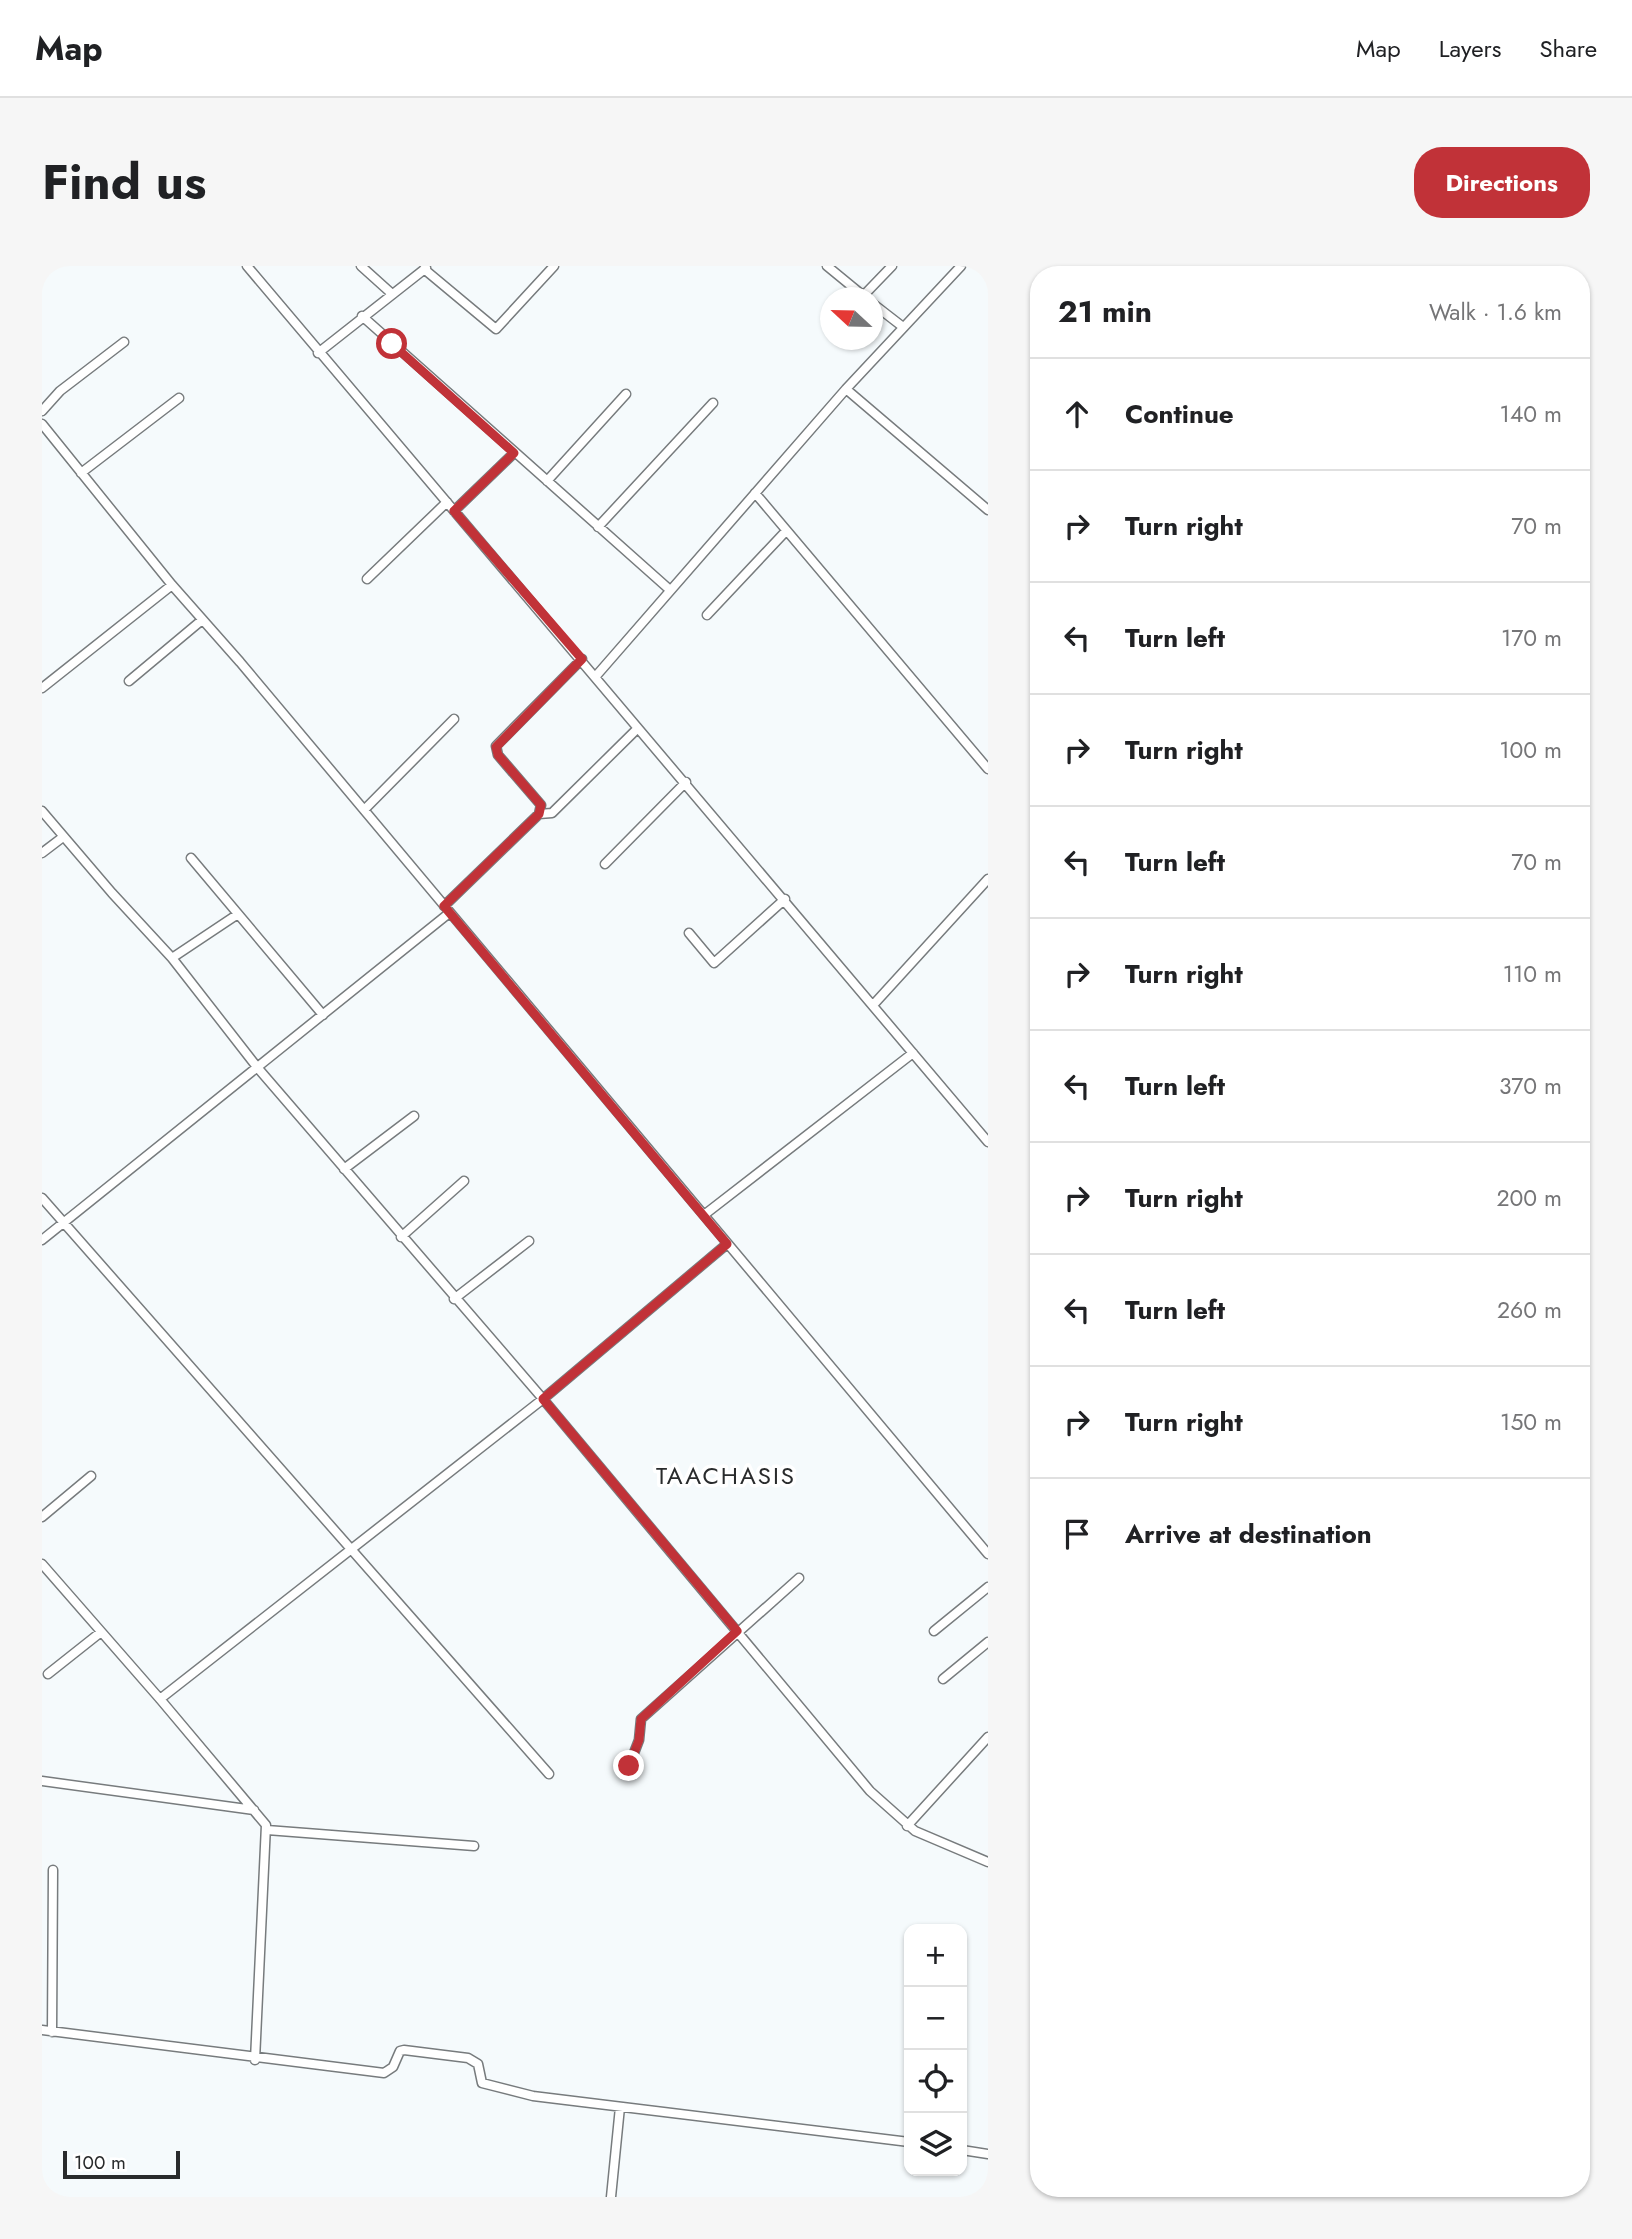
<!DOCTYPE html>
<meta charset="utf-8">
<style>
:root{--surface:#fff;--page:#f6f6f6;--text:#202124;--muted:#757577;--line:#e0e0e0;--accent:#c13238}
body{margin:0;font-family:Jost,sans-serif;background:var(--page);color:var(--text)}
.controls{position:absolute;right:21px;bottom:21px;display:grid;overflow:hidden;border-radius:14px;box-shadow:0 2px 5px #0004}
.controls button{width:63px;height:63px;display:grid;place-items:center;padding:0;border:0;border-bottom:2px solid var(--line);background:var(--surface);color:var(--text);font:35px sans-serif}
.compass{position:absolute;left:778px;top:21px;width:63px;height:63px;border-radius:50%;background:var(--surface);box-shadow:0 2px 5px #0004;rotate:292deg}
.scale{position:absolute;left:21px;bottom:18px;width:117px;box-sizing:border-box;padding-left:7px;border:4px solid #292b2c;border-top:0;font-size:19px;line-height:24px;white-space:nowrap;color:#292b2c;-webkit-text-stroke:5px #fff;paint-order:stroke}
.stop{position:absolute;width:21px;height:21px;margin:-16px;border:5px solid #c13238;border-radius:50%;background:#fff}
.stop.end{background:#c13238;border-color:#fff;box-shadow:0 2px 7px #0008}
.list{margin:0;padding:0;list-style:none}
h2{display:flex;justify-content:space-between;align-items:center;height:91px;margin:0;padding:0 28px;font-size:30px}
h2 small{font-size:23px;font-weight:400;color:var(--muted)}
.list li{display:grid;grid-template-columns:46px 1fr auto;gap:21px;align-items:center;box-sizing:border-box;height:112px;padding:0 28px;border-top:2px solid var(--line)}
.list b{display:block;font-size:26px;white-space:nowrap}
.list em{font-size:23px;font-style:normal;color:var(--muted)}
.icon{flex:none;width:38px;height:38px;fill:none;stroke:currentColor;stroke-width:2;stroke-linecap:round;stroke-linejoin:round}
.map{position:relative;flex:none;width:946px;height:1931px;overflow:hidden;border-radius:28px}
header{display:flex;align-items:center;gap:42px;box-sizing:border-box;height:98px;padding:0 35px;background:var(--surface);border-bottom:2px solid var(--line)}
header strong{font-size:33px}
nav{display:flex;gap:38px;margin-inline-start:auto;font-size:24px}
.intro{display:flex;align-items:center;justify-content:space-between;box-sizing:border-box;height:168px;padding:0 42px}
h1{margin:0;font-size:49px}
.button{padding:18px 32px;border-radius:28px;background:var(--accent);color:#fff;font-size:24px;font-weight:700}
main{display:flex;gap:42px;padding:0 42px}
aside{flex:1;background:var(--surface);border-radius:28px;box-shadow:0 2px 5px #0004}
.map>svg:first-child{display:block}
</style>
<header>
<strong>Map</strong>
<nav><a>Map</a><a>Layers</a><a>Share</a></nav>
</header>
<div class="intro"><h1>Find us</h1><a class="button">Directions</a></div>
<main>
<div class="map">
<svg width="946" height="1931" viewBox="0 0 946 1931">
<rect width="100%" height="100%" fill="#f5fafc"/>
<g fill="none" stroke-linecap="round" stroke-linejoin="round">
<!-- street casing -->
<g stroke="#777b7d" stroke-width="11">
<path id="street" d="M205,0L946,876
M319,0L349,27
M785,0L824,32
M382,3L454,63L512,0
M822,29L850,0
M830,37L861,61
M320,50L628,324
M276,87L384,2
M804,123L946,244
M0,145L18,125L82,76
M0,158L130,319L198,396L946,1288
M39,207L137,132
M505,215L584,128
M713,227L946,503
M412,245L472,187
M556,261L671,137
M325,313L405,236
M665,349L744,265
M554,410L804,123L919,0
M87,415L160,354
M0,422L130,319
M322,544L412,453
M0,545L70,627L130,692L215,801L501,1133L828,1525L873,1565L946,1596
M497,548L510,547L595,463
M0,587L21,571
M149,592L281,749
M563,598L644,516
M402,640L497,548L499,539L456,489L454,480L540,393
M647,667L672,697L743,633
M130,692L196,648
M832,738L946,613
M302,903L372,850
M0,932L507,1508
M662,949L871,787
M359,971L422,915
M0,974L406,648
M412,1033L487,975
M0,1251L49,1210
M0,1298L118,1433L224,1559L213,1794
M892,1365L946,1321
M6,1408L59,1366
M901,1413L946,1376
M118,1433L501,1133L685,978
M587,1500L597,1474L599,1453L757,1312
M0,1515L212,1544
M865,1560L946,1471
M225,1564L432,1580
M0,1764L342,1807L351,1801L358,1785L362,1784L426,1792L436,1798L440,1817L491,1830L867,1876
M10,1766L11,1604
M920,1884L946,1888
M569,1931L578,1841"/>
</g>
<!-- street -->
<use href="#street" stroke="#fff" stroke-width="8"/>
</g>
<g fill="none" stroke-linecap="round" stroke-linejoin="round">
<!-- route -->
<path stroke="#c13238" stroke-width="9" d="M350,78L472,187L412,245L540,393L454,481L456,489L499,539L497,548L402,640L685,978L501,1133L695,1365L599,1453L597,1474L587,1500"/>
</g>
<g text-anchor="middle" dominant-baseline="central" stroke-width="7" stroke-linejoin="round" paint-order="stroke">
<!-- quarter labels -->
<g font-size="24" letter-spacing="2" fill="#292b2c" stroke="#fff">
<text x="684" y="1209">TAACHASIS</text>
</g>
</g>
</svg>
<div class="controls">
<button>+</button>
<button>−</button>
<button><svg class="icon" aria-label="locate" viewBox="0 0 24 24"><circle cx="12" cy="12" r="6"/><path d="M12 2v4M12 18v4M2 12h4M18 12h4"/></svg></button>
<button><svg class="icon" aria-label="layers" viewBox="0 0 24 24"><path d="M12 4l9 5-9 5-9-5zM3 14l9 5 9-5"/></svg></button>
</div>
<svg class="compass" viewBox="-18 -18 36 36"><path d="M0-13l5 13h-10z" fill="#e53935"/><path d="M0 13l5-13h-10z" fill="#757577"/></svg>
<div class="scale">100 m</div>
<div class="stop" style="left:350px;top:78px"></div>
<div class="stop end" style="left:587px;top:1500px"></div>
</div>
<aside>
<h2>21 min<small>Walk · 1.6 km</small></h2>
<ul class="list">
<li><svg class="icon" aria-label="ahead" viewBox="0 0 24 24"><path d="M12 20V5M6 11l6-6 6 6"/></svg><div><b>Continue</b></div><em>140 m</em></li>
<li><svg class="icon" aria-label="right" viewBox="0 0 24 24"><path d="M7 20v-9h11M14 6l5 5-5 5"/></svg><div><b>Turn right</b></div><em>70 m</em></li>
<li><svg class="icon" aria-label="left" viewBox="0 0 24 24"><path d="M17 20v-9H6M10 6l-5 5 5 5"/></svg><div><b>Turn left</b></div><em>170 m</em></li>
<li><svg class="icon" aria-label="right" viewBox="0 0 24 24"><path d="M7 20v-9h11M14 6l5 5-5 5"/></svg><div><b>Turn right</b></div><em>100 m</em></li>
<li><svg class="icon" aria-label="left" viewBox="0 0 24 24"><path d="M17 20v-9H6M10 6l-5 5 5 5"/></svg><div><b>Turn left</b></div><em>70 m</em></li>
<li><svg class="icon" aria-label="right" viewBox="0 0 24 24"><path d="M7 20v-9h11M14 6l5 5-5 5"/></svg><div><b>Turn right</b></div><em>110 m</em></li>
<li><svg class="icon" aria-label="left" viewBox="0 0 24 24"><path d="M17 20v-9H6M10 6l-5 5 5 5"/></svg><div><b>Turn left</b></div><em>370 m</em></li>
<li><svg class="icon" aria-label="right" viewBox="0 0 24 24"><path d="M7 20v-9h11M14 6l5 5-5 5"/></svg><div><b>Turn right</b></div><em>200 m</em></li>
<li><svg class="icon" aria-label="left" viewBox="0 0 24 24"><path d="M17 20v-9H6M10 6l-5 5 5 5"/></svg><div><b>Turn left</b></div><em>260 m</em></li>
<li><svg class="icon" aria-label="right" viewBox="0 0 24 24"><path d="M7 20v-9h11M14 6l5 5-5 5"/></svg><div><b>Turn right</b></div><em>150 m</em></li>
<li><svg class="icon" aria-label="arrive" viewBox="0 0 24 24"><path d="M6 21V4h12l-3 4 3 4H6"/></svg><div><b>Arrive at destination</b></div></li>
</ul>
</aside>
</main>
